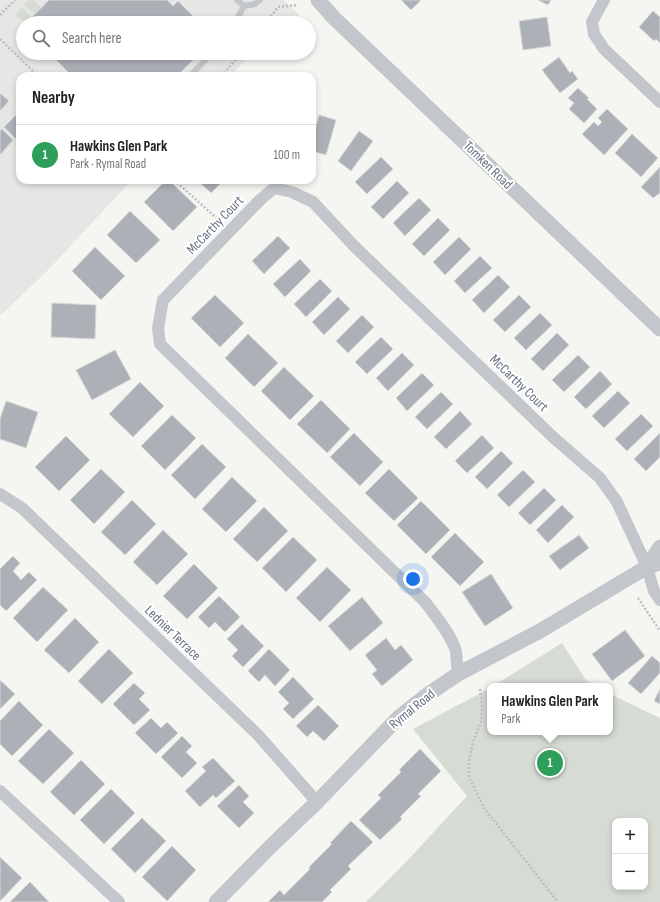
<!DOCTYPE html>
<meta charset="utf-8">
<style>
:root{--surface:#fff;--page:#f2f2f2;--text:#222;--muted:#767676;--line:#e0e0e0;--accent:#df6b28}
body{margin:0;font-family:"Sofia Sans Condensed",sans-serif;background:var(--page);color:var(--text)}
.controls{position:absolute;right:12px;bottom:12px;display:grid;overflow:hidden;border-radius:8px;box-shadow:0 2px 6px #0003}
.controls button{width:36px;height:36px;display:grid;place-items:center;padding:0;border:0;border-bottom:1px solid var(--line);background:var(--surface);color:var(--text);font:20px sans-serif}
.you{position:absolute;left:413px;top:579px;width:14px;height:14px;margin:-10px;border:3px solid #fff;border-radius:50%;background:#1a73e8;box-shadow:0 0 0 6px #1a73e833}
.badge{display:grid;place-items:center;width:26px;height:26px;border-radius:50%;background:var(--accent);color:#fff;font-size:13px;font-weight:700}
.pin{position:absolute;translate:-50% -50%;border:2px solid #fff;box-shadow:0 1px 4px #0006}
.popup{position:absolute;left:487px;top:683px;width:126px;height:52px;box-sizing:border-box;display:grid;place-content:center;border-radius:8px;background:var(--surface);filter:drop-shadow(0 1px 3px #0005);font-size:13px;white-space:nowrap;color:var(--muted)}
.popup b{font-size:15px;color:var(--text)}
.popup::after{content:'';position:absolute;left:50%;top:100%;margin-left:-8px;border:8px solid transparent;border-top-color:var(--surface)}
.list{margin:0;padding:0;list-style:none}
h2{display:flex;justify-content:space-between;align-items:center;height:52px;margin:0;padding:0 16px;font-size:17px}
h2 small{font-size:13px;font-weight:400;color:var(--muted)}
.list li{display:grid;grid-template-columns:26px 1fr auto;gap:12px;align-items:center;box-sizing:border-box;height:60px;padding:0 16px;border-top:1px solid var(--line)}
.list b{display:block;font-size:15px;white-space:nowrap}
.list p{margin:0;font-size:13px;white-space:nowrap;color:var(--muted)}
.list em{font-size:13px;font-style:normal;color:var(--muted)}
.icon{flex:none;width:22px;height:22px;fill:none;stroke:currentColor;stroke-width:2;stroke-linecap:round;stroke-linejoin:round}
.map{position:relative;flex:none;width:660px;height:902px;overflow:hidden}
.search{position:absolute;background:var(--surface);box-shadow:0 2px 6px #0003;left:16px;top:16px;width:300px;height:44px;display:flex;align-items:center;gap:10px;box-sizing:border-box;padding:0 14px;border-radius:22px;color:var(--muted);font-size:15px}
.panel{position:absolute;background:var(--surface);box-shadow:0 2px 6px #0003;left:16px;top:72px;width:300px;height:112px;border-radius:12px}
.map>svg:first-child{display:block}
</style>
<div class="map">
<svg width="660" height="902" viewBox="0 0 660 902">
<rect width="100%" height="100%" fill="#f5f6f2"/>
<!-- built -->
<path fill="#e6e6e5" d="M0,0H284L299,15L289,23H23V53H252L230,76H20V180H132L48,270L0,316Z"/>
<!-- green -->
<path fill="#d6dcd3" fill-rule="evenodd" d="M29,0H33L41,7L35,14L24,5Z
M22,7L32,17L26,23L15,15Z
M562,643L586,680L596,686H493Z
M490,688V732H610V694L660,718V902H366L406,862L467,796L413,729ZM615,821H645V887H615Z"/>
<!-- building -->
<path fill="#acb1b7" stroke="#d7d7d5" d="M49,0H167L173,6L178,1L200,23H26Z
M401,0H421L411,10Z
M538,0H551L548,5Z
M653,11L660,17V43L656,39L654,41L639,27Z
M547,17L551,46L523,50L519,21Z
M49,53H200L177,76H72Z
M559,57L570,73L572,71L578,79L560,93L542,70Z
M578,88L589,98L587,99L597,109L584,123L569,109L574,103L568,98Z
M0,93L9,101L0,111Z
M607,109L628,129L604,155L582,134L594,122L598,126L602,122L598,118Z
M19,112L20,135L16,139L4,127Z
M319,115L336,120L326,155L312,151V142Z
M2,129L13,140L0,155V131Z
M359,131L373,141L351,171L338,161Z
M632,134L658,158L641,177L615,153Z
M381,157L393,169L367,194L355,182Z
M660,167V193L653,198L641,187Z
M166,180H169L197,207L173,231L144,202Z
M197,180H224L211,193Z
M397,181L409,193L383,219L371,207Z
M419,198L431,210L405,236L393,223Z
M130,211L160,240L136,263L107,235Z
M438,218L450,230L424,256L412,244Z
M278,236L290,248L264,274L252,261Z
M459,237L471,249L445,275L433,262Z
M95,247L125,276L101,300L72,271Z
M480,256L492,268L465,293L454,281Z
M300,259L311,271L285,297L273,284Z
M498,275L510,287L484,313L472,300Z
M320,279L332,291L306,317L294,304Z
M215,295L244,323L220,347L191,318Z
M519,295L531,307L505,332L493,320Z
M338,297L350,309L324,335L312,322Z
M52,303L96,305L95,339L51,337Z
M540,313L552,325L526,350L514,338Z
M362,315L374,327L348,353L336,341Z
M557,333L569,345L543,371L531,359Z
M248,334L278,363L254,387L225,358Z
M381,337L393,349L367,374L355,362Z
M115,350L131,379L92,400L76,370Z
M402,353L414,365L388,391L376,378Z
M578,355L590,367L564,392L552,380Z
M284,367L314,396L290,420L261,391Z
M600,371L612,384L586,409L574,397Z
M422,373L434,385L407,411L396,398Z
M140,382L164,406L133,437L109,414Z
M618,391L630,403L604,428L592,416Z
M441,392L453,404L427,429L415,417Z
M321,400L350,429L327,453L297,424Z
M6,401L38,412L26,448L0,439V419Z
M460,411L472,424L446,449L434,437Z
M641,414L653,426L627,451L615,439Z
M172,415L196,438L165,470L141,446Z
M354,433L383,462L360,486L330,457Z
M660,433V457L646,471L634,459Z
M482,435L494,448L467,473L455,461Z
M66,436L90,460L59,491L35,467Z
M202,444L226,467L195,499L171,475Z
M501,451L513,463L487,489L475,477Z
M101,469L125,492L94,524L70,500Z
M389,469L418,498L394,521L365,493Z
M523,470L535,482L509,507L497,495Z
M232,477L257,501L226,532L202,509Z
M544,488L556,500L530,525L518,513Z
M132,500L156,524L125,555L101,532Z
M421,501L450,530L426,554L397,525Z
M562,505L574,517L548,543L536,530Z
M264,507L288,531L257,562L233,539Z
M163,530L188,554L157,585L133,562Z
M455,533L484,562L460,586L431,557Z
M579,535L589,548L560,570L549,556Z
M293,537L317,560L286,592L262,568Z
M13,556L20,563L13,571L21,580L29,572L37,580L6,611L0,605V569Z
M194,564L218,588L187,619L163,596Z
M327,567L351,590L320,622L296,598Z
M491,574L513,608L485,626L462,592Z
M43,587L68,610L37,642L13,618Z
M219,596L240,617L225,632L215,622L209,628L198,617Z
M362,597L383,623L350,651L328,626Z
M75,618L99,642L69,673L44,650Z
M242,624L264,646L243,667L232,656L238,650L227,639Z
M625,630L645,656L612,681L592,654Z
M386,638L395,650L401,645L413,660L382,686L372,674L377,670L365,655Z
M109,649L133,673L102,704L78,681Z
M269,649L290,670L275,686L265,675L259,682L248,671Z
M652,656L660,663V673L641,694L628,683Z
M293,677L314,699L293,719L283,709L289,703L278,692Z
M0,680L15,694L0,709Z
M134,683L145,693L139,699L150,710L134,725L113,704Z
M660,689V704L654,701Z
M19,701L43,725L12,756L0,744V721Z
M318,705L339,726L324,741L313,731L307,737L296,726Z
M151,718L161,728L167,722L178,733L156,754L135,733Z
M49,729L74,753L43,784L18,761Z
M182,736L192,746L186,752L197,763L182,778L161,757Z
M420,749L441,771L418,794L421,796L400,817L402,819L380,840L359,820L381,798L378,795L401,772L399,770Z
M213,758L235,781L216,798L213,795L200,807L185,791L206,771L202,767Z
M81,760L105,784L74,815L50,792Z
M239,785L249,796L243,802L254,813L239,828L217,806Z
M111,789L135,813L104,844L80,820Z
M142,818L166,841L135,873L111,849Z
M351,821L373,842L348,866L351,869L330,890L332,892L322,902H268L280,890L284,895L310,869L309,867L332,844L330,843Z
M172,846L196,870L167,901L142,877Z
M0,857L22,878L0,901Z
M30,882L49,902H10Z"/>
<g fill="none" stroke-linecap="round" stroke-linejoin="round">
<!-- path -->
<path stroke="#bdbec1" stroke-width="2.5" stroke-dasharray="2 2" stroke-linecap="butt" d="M0,15L15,0
M266,23L278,7L298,5
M0,39L38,76
M249,53L253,57L255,53
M221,76L242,53
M174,180L221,222
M638,598L660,631
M480,689L482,705L481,722L473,742L469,761V777L484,808L558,902"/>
<!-- service -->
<path stroke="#c3c6ca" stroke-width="6" d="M237,0L244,6L255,4L260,0
M235,23L244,6
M190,76L212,53"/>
<!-- minor -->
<path stroke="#c3c6ca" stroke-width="12" d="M604,0L592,22L594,34L604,49L660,102
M0,494L22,508L258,735L317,802
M458,674C457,667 457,659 456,652C453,637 435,615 425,602L160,344L158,328L163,300L260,200L274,188L292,192L313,202L355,247L554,438L600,478L617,502L647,567L654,591L660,600
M0,791L119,902"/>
<!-- tertiary -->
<path stroke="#c3c6ca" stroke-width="15" d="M318,0L334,18L660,329
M647,567L660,547
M216,902L269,848L317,802L398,718L427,695L458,674L540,631L647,567L660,563"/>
</g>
<g text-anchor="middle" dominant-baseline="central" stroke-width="4" stroke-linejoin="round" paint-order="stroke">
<!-- street labels -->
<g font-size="14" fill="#657182" stroke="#fff">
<text transform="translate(488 165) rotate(44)">Tomken Road</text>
<text transform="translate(215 225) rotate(-46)">McCarthy Court</text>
<text transform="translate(519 383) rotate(44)">McCarthy Court</text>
<text transform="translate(173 633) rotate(44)">Lednier Terrace</text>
<text transform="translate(412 709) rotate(-39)">Rymal Road</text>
</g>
</g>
</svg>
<div class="controls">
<button>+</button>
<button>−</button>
</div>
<div class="you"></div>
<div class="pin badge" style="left:550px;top:763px;background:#2e9e5b">1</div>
<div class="popup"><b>Hawkins Glen Park</b>Park</div>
<div class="search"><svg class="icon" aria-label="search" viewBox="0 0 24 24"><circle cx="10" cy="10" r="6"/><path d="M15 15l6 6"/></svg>Search here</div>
<section class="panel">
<h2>Nearby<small></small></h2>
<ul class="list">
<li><span class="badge" style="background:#2e9e5b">1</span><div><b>Hawkins Glen Park</b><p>Park · Rymal Road</p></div><em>100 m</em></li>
</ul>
</section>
</div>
